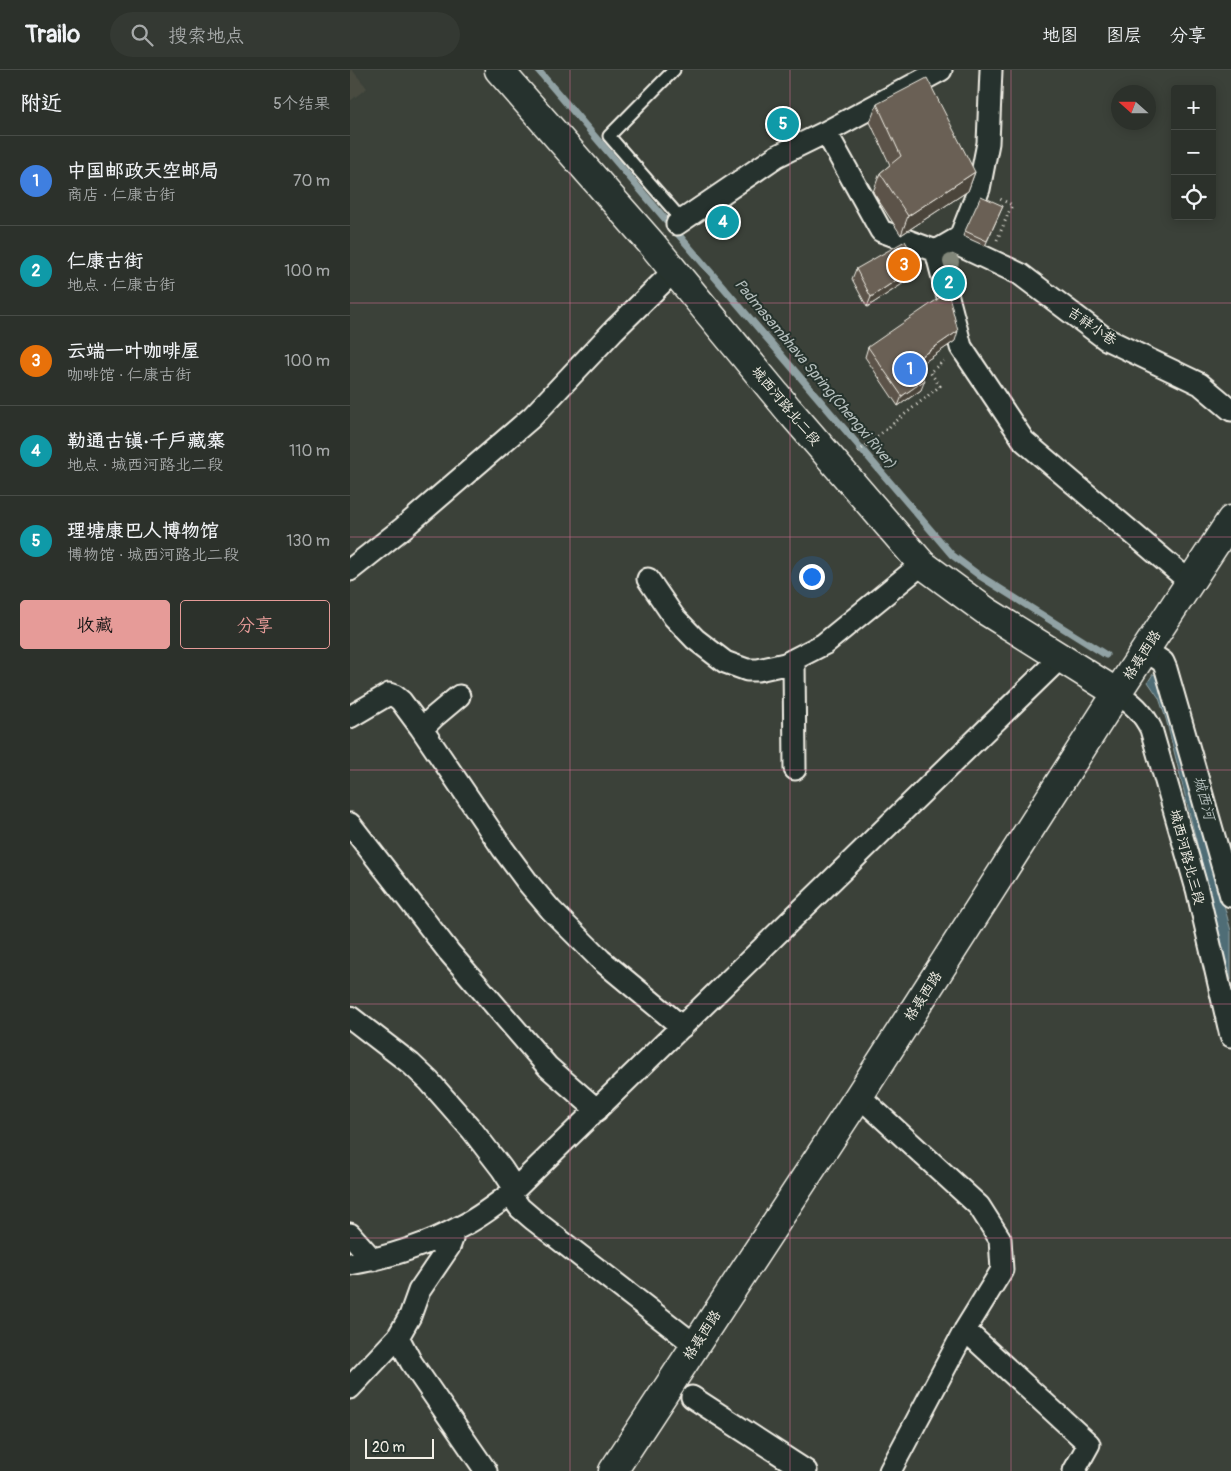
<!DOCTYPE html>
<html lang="zh">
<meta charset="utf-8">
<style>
:root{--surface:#2c312b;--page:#343933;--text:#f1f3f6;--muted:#a6a9a9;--line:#484c47;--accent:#e69b98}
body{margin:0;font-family:Pangolin,"LXGW WenKai TC",sans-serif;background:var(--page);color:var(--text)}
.controls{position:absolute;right:15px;top:15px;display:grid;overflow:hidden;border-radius:5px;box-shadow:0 2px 12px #0003}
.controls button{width:45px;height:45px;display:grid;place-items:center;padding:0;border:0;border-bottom:1px solid var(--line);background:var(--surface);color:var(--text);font:25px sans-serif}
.compass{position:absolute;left:761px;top:15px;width:45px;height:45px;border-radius:50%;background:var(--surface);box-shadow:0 2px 12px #0003;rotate:291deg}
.scale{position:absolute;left:15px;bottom:12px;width:69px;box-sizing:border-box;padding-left:5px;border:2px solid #f4f1e8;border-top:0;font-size:14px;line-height:18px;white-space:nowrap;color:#f4f1e8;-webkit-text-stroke:4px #26332d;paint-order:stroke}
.you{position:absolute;left:461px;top:506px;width:18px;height:18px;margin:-12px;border:4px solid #fff;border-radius:50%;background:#1a73e8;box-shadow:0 0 0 8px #1a73e833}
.badge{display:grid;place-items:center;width:32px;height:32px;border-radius:50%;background:var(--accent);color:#fff;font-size:16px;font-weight:700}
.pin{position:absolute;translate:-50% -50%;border:2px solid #fff;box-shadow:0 1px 5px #0006}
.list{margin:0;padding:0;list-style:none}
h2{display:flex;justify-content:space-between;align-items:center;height:65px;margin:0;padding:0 20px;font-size:21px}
h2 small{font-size:16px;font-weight:400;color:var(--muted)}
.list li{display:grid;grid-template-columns:32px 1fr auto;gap:15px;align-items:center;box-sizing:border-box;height:90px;padding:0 20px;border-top:1px solid var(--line)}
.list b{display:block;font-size:19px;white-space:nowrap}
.list p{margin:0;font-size:16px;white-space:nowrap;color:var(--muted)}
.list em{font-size:16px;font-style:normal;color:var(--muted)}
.actions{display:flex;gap:10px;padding:15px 20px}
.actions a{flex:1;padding:11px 0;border:1px solid var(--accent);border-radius:5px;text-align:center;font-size:18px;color:var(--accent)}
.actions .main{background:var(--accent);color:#111}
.icon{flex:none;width:28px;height:28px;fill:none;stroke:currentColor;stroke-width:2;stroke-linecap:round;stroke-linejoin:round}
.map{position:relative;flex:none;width:881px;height:1401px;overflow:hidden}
header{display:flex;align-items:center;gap:30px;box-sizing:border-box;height:70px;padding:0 25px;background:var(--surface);border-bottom:1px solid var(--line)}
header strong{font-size:24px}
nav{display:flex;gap:28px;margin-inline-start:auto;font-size:18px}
.search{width:350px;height:45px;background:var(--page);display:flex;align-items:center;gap:12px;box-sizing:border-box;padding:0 18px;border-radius:28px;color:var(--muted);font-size:19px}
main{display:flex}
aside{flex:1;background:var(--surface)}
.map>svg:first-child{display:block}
</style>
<header>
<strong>Trailo</strong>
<div class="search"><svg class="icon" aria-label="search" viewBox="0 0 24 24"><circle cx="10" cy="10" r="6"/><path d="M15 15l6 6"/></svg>搜索地点</div>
<nav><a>地图</a><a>图层</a><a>分享</a></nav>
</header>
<main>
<aside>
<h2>附近<small>5个结果</small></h2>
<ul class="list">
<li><span class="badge" style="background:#3f7fe0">1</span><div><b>中国邮政天空邮局</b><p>商店 · 仁康古街</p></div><em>70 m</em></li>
<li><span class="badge" style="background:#0f9aa8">2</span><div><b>仁康古街</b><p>地点 · 仁康古街</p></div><em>100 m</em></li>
<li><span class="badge" style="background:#e8710a">3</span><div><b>云端一叶咖啡屋</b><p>咖啡馆 · 仁康古街</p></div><em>100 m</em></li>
<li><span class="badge" style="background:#0f9aa8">4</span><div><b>勒通古镇·千户藏寨</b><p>地点 · 城西河路北二段</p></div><em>110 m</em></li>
<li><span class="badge" style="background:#0f9aa8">5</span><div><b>理塘康巴人博物馆</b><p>博物馆 · 城西河路北二段</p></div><em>130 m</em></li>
</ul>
<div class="actions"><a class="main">收藏</a><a>分享</a></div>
</aside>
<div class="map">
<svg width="881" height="1401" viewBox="0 0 881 1401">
<rect width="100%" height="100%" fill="#3b4139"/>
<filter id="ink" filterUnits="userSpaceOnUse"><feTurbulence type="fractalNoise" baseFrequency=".02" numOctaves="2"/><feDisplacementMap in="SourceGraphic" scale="10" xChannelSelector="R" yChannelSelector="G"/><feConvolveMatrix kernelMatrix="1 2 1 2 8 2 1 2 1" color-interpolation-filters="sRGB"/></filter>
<g filter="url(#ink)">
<!-- built -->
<path fill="#494b41" d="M0,0H2L17,18L0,31Z"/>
<!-- water -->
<path fill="#4f6d76" stroke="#91a2a4" d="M803,604L808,606L816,619L881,861V910L816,649L809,628L798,612Z"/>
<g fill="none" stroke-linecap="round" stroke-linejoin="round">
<!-- stream -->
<path stroke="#91a2a4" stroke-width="7" d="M188,0L602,485L630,506L756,585"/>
<!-- lane casing -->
<g stroke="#f4f1e8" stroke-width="15">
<path id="lane" d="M324,0L259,66L332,150"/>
</g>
<!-- street casing -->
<g stroke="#f4f1e8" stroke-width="25">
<path id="street" d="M476,62L591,0
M327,154L427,86L476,62L531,161L586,181L610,167L629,119L638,73L641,0
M602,172L670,204L756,269L850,314L881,340
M586,181L611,277L674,371L840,512
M0,500L53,458L182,347L264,260L324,201
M298,509L324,547L345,569L375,592L397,600H408L435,594L474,574L572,494
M795,580L813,592L816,599L881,826
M444,590L445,699
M767,623C782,633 793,642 801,659L847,819L881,966
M0,647L39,624L45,626L51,631L71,658L153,779L179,814L201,840L251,890L332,957
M72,659L84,647L109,626
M0,754L99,882L198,997L247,1040
M0,947L61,994L79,1011L122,1060L152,1099L165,1119
M509,1026L629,1136L650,1169L652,1200L615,1260L540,1401
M160,1124L170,1138L184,1150L345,1275
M0,1164L23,1190
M0,1194C40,1187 77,1175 112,1156C129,1148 145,1135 160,1124L711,587
M615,1260L739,1374L724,1401
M48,1267L61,1292L136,1401
M0,1318L48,1267L60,1246L69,1221L99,1177L102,1169L101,1162
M342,1327L456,1401"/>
</g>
<!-- secondary casing -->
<g stroke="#f4f1e8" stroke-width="31">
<path id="secondary" d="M149,0L301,173L438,339L572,494L636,541L767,623
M263,1401L509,1026L767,623L881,450"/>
</g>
<!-- path -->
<path stroke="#f4f1e8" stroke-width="3" stroke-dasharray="1 4" stroke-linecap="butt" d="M647,170L662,135L648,128
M508,382L590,316L580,302L594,291"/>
<!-- lane -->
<use href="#lane" stroke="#26332d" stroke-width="11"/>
<!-- street -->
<use href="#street" stroke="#26332d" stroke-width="21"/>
<!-- secondary -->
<use href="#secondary" stroke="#26332d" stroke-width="28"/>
</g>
<!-- trees -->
<circle fill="#808679" cx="601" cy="192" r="8"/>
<!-- wall -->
<path fill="#5c5348" stroke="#f4f1e8" d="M527,34L625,102L618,121L551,165L523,122L530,103L540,95L520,52Z
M653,136L635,176L613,166L615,161Z
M506,199L566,205L517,237L502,209Z
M605,271L567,297L571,320L548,336L515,287L518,277Z"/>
<!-- shaded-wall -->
<path fill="#4b443b" stroke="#f4f1e8" d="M625,102L618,121L551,165L558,146Z
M569,195L566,205L517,237L521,227Z
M608,261L605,271L560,302L563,292Z
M575,310L571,320L548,336L552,326Z"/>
<!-- building -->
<path fill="#6b6154" stroke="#f4f1e8" d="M577,8L625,102L558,146L530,103L551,86L527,34Z
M631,126L653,136L637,171L615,161Z
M555,171L569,195L521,227L506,199Z
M598,222L608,261L563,292L575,310L552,326L518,277Z"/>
</g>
<!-- grid -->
<path fill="none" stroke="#d66f93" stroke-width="1" stroke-opacity="0.55" d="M220,0V1401M440,0V1401M661,0V1401M0,233H881M0,467H881M0,700H881M0,934H881M0,1168H881"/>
<g text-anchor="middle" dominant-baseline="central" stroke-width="4" stroke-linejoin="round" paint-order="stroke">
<!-- street labels -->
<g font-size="14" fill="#f4f1e8" stroke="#26332d">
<text transform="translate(742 256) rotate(35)">吉祥小巷</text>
<text transform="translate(436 336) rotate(50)">城西河路北二段</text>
<text transform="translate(792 585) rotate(-57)">格聂西路</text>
<text transform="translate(837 787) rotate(75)">城西河路北三段</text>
<text transform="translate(573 926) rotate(-57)">格聂西路</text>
<text transform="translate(352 1265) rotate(-57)">格聂西路</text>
</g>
<!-- water labels -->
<g font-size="15" font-style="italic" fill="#b2bcba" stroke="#26332d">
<text transform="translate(465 304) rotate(50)">Padmasambhava Spring(Chengxi River)</text>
<text transform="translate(854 728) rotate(75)">城西河</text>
</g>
</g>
</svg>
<div class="controls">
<button>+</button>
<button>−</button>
<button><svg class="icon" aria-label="locate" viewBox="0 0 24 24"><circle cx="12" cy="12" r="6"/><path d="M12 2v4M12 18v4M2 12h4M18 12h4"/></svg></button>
</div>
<svg class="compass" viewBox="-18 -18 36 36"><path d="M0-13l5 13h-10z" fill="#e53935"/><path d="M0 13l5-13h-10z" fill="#a6a9a9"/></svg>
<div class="scale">20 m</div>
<div class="you"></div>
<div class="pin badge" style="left:560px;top:299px;background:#3f7fe0">1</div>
<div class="pin badge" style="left:599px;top:213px;background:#0f9aa8">2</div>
<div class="pin badge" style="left:554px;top:195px;background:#e8710a">3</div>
<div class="pin badge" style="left:373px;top:152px;background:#0f9aa8">4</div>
<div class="pin badge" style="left:433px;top:54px;background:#0f9aa8">5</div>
</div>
</main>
